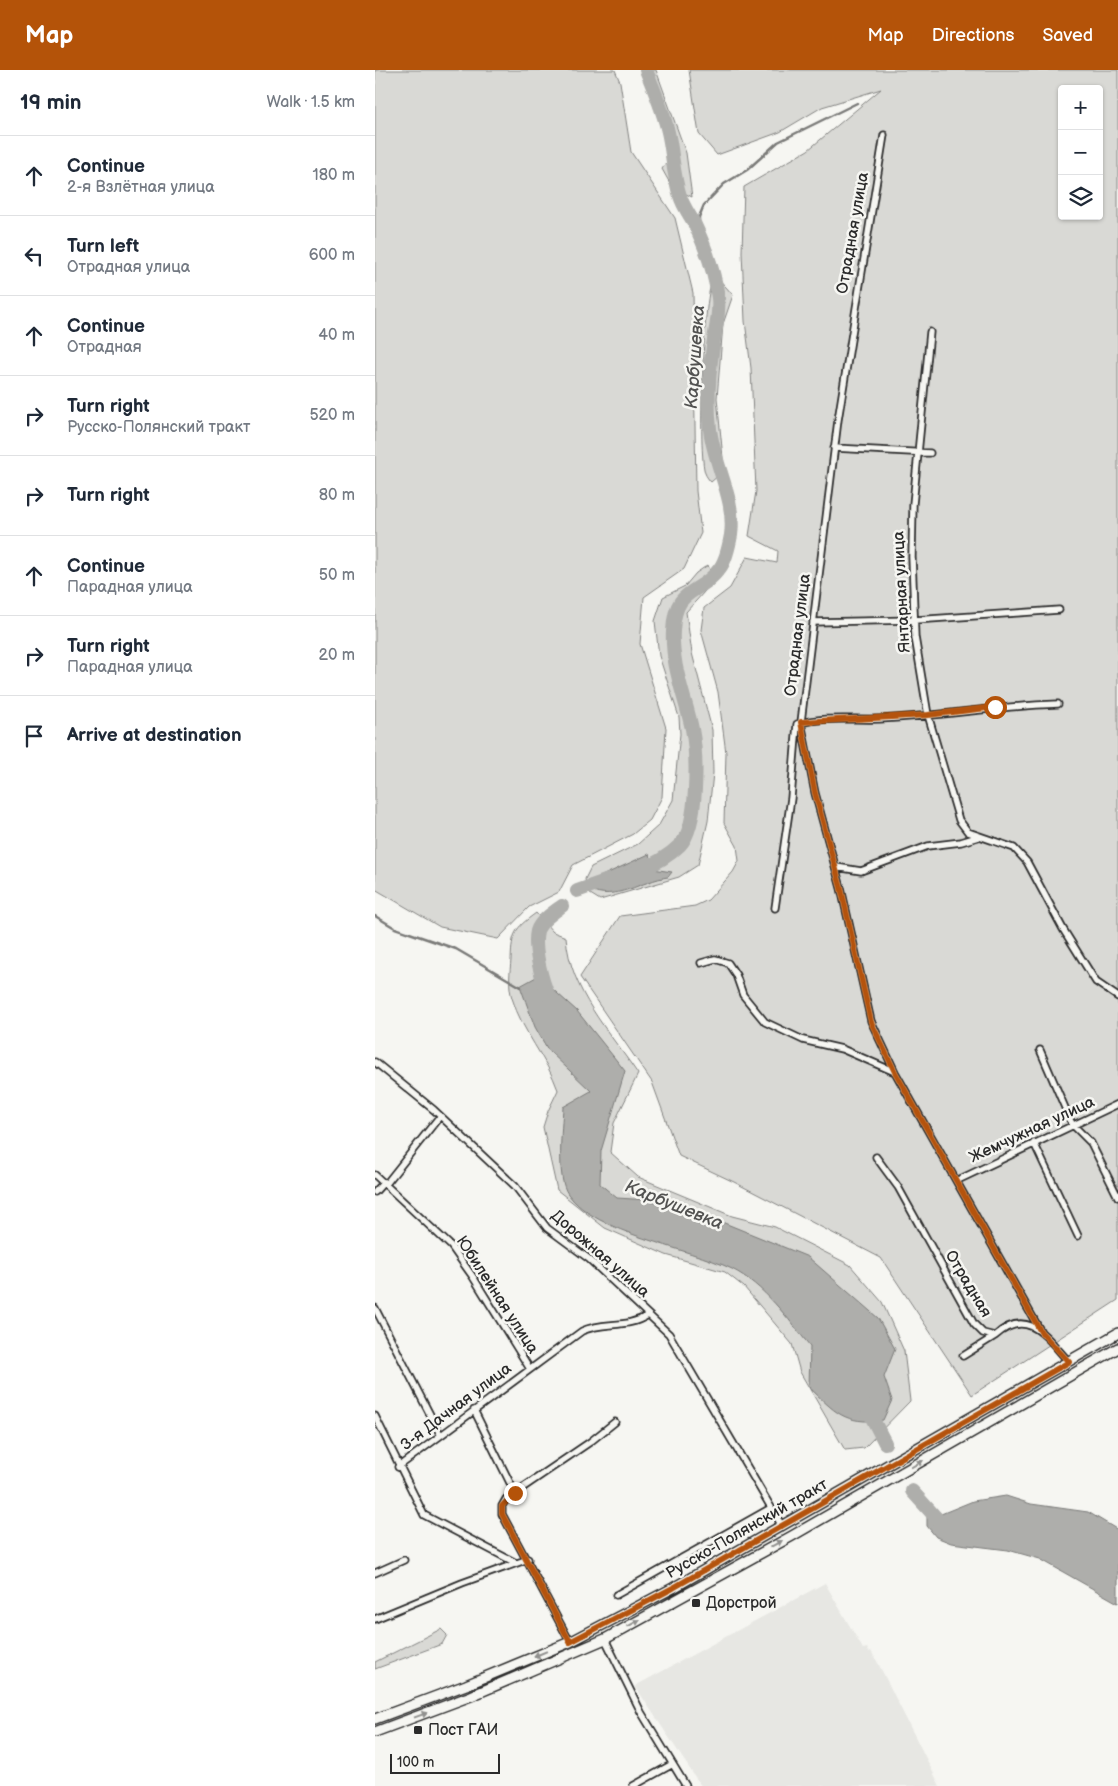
<!DOCTYPE html>
<meta charset="utf-8">
<style>
:root{--surface:#fff;--page:#f6f6f7;--text:#1f2937;--muted:#747a83;--line:#e0e1e3;--accent:#b45309}
body{margin:0;font-family:"Balsamiq Sans",sans-serif;background:var(--page);color:var(--text)}
.controls{position:absolute;right:15px;top:15px;display:grid;overflow:hidden;border-radius:5px;box-shadow:0 1px 4px #0004}
.controls button{width:45px;height:45px;display:grid;place-items:center;padding:0;border:0;border-bottom:1px solid var(--line);background:var(--surface);color:var(--text);font:25px sans-serif}
.scale{position:absolute;left:15px;bottom:12px;width:110px;box-sizing:border-box;padding-left:5px;border:2px solid #2b2b2b;border-top:0;font-size:14px;line-height:18px;white-space:nowrap;color:#2b2b2b;-webkit-text-stroke:4px #f6f6f2;paint-order:stroke}
.stop{position:absolute;width:15px;height:15px;margin:-11px;border:4px solid #b45309;border-radius:50%;background:#fff}
.stop.end{background:#b45309;border-color:#fff;box-shadow:0 1px 5px #0008}
.list{margin:0;padding:0;list-style:none}
h2{display:flex;justify-content:space-between;align-items:center;height:65px;margin:0;padding:0 20px;font-size:21px}
h2 small{font-size:16px;font-weight:400;color:var(--muted)}
.list li{display:grid;grid-template-columns:32px 1fr auto;gap:15px;align-items:center;box-sizing:border-box;height:80px;padding:0 20px;border-top:1px solid var(--line)}
.list b{display:block;font-size:19px;white-space:nowrap}
.list p{margin:0;font-size:16px;white-space:nowrap;color:var(--muted)}
.list em{font-size:16px;font-style:normal;color:var(--muted)}
.icon{flex:none;width:28px;height:28px;fill:none;stroke:currentColor;stroke-width:2;stroke-linecap:round;stroke-linejoin:round}
.map{position:relative;flex:none;width:743px;height:1716px;overflow:hidden}
header{display:flex;align-items:center;gap:30px;box-sizing:border-box;height:70px;padding:0 25px;background:var(--accent);color:#fff}
header strong{font-size:24px}
nav{display:flex;gap:28px;margin-inline-start:auto;font-size:18px}
main{display:flex}
aside{flex:1;background:var(--surface)}
.map>svg:first-child{display:block}
</style>
<header>
<strong>Map</strong>
<nav><a>Map</a><a>Directions</a><a>Saved</a></nav>
</header>
<main>
<aside>
<h2>19 min<small>Walk · 1.5 km</small></h2>
<ul class="list">
<li><svg class="icon" aria-label="ahead" viewBox="0 0 24 24"><path d="M12 20V5M6 11l6-6 6 6"/></svg><div><b>Continue</b><p>2-я Взлётная улица</p></div><em>180 m</em></li>
<li><svg class="icon" aria-label="left" viewBox="0 0 24 24"><path d="M17 20v-9H6M10 6l-5 5 5 5"/></svg><div><b>Turn left</b><p>Отрадная улица</p></div><em>600 m</em></li>
<li><svg class="icon" aria-label="ahead" viewBox="0 0 24 24"><path d="M12 20V5M6 11l6-6 6 6"/></svg><div><b>Continue</b><p>Отрадная</p></div><em>40 m</em></li>
<li><svg class="icon" aria-label="right" viewBox="0 0 24 24"><path d="M7 20v-9h11M14 6l5 5-5 5"/></svg><div><b>Turn right</b><p>Русско-Полянский тракт</p></div><em>520 m</em></li>
<li><svg class="icon" aria-label="right" viewBox="0 0 24 24"><path d="M7 20v-9h11M14 6l5 5-5 5"/></svg><div><b>Turn right</b></div><em>80 m</em></li>
<li><svg class="icon" aria-label="ahead" viewBox="0 0 24 24"><path d="M12 20V5M6 11l6-6 6 6"/></svg><div><b>Continue</b><p>Парадная улица</p></div><em>50 m</em></li>
<li><svg class="icon" aria-label="right" viewBox="0 0 24 24"><path d="M7 20v-9h11M14 6l5 5-5 5"/></svg><div><b>Turn right</b><p>Парадная улица</p></div><em>20 m</em></li>
<li><svg class="icon" aria-label="arrive" viewBox="0 0 24 24"><path d="M6 21V4h12l-3 4 3 4H6"/></svg><div><b>Arrive at destination</b></div></li>
</ul>
</aside>
<div class="map">
<svg width="743" height="1716" viewBox="0 0 743 1716">
<rect width="100%" height="100%" fill="#f6f6f2"/>
<filter id="ink" filterUnits="userSpaceOnUse"><feTurbulence type="fractalNoise" baseFrequency=".02" numOctaves="2"/><feDisplacementMap in="SourceGraphic" scale="10" xChannelSelector="R" yChannelSelector="G"/><feConvolveMatrix kernelMatrix="1 2 1 2 8 2 1 2 1" color-interpolation-filters="sRGB"/></filter>
<g filter="url(#ink)">
<!-- built -->
<path fill="#e7e7e3" d="M450,1513L488,1579L492,1578L494,1582L496,1581L503,1593L565,1716H326L260,1616Z"/>
<!-- green -->
<path fill="#d9d9d5" stroke="#828280" fill-rule="evenodd" d="M0,0H240L245,12L256,82L300,148L318,223L321,421L326,463L309,499L269,527L265,574L291,658L287,727L275,750L258,764L198,795L184,822L154,837L123,869L65,857L0,819Z
M270,0H281L311,83L317,127L297,117L287,99L294,89L292,77Z
M314,0H743V1230L597,1325L506,1188L359,1112L304,1086L277,1012L205,907L245,846L320,836L333,830L358,802L364,791L362,776L349,753L351,683L343,622L326,560L329,538L355,518L372,487L402,493L403,481L374,466L381,421L376,298L370,251L367,182L369,117L433,80L506,19L447,37L405,62L342,85L324,64ZM687,19H724V146H687Z
M342,207L358,225L348,254L342,328L348,388L344,405L336,412C334,410 331,406 330,403C323,384 328,227 337,212C338,210 341,209 342,207Z
M333,495L339,511L311,542L317,583L337,660L338,703L333,751L323,795L304,807L225,830L212,822L210,809L216,797L263,774L284,755L298,730L305,664L304,647L284,586L280,551L288,527L310,516L321,503Z
M161,843L178,862L191,867C195,921 234,961 263,1004L239,1053L235,1082L263,1107L357,1146L400,1157L475,1195L507,1232L529,1281L535,1331L489,1378L470,1380L425,1302L417,1274L369,1217L350,1202L291,1185L230,1158L182,1120L168,1057L173,1041L183,1020C172,988 147,962 137,928C133,916 135,902 136,890C137,863 139,859 161,843Z
M66,1559L72,1565L67,1574L0,1599V1592Z"/>
<!-- water -->
<path fill="#aeaeab" stroke="#7a7a78" d="M274,784L278,799L297,802L293,807C268,810 239,833 214,819L220,809Z
M163,906L202,941L250,1001L226,1081L225,1114L242,1128L274,1130L342,1150L433,1187L503,1248L520,1279L509,1307L517,1330L508,1350C469,1355 460,1342 434,1317L435,1276C413,1249 389,1215 357,1199C312,1177 221,1164 193,1124C181,1108 187,1058 188,1037L216,1021L173,980L160,957L145,916Z
M631,1426L656,1434L713,1442L743,1460V1533L665,1489L633,1480L576,1473L561,1467L552,1456V1436L566,1444L598,1431Z"/>
<g fill="none" stroke-linecap="round" stroke-linejoin="round">
<!-- stream -->
<path stroke="#7a7a78" stroke-width="2.5" d="M324,166V147L329,135L349,114L372,100L403,72L482,33
M0,846L20,858L81,879L146,917"/>
<!-- river -->
<path stroke="#aeaeab" stroke-width="14" d="M261,802C276,796 294,786 305,775C324,756 322,684 317,659C310,626 296,595 298,561C300,515 324,527 345,498C351,490 354,476 356,465C361,429 339,395 335,359C332,332 334,303 338,276C340,261 345,243 343,228C340,203 330,176 319,153C314,144 308,136 305,126C298,105 298,83 293,62C288,40 279,20 271,0
M202,821L233,810
M174,927C167,911 158,878 162,861C165,851 179,842 187,836
M491,1336L510,1373
M537,1421L565,1452"/>
<!-- street casing -->
<g stroke="#2b2b2b" stroke-width="9">
<path id="street" d="M509,65L463,350L426,652L440,723L466,818L496,951L520,1002L666,1262
M555,262L538,434L537,487L540,567L553,645L584,750L593,762L639,778L652,792L688,859L721,912L743,927
M459,378L555,383
M438,552L540,550L684,540
M461,797L486,801L553,776L586,772L603,767
M400,838L416,728L422,654C448,646 478,650 505,649C565,646 623,636 683,634
M326,893L340,889L353,893L361,905L368,925L390,952L428,970L467,979L520,1002
M665,980L697,1054L716,1073L743,1127
M0,992L59,1040L140,1116L172,1158L214,1189L294,1264L407,1456
M659,1073L703,1166
M501,1087L523,1117L599,1254L608,1263L620,1266C653,1236 672,1268 694,1292
M0,1105L76,1176L98,1207L155,1299
M583,1110L743,1034
M11,1114L65,1046
M0,1122L9,1112
M0,1238L65,1364
M588,1286L620,1266
M99,1340L140,1423
M0,1346L49,1445L141,1493
M23,1397L207,1261C229,1251 252,1259 273,1245
M0,1503L29,1490
M241,1525L396,1438
M0,1549L87,1513L153,1489
M230,1569L266,1642L311,1716
M195,1572L127,1444V1436L131,1429L215,1372L240,1352
M258,1716L296,1695"/>
</g>
<!-- primary casing -->
<g stroke="#2b2b2b" stroke-width="12">
<path id="primary" d="M0,1649L91,1615L195,1572L298,1518L743,1263
M0,1662L96,1626L230,1569L417,1466L743,1278"/>
</g>
<!-- street -->
<use href="#street" stroke="#f6f6f2" stroke-width="5.5"/>
<!-- primary -->
<use href="#primary" stroke="#f6f6f2" stroke-width="9"/>
</g>
<!-- one-way arrows -->
<defs><path id="oneway-solid" d="M-6-.8H1V-3.2L6.5 0L1 3.2V.8H-6Z" transform="scale(1.25)"/></defs>
<g fill="#90908e">
<use href="#oneway-solid" transform="translate(542 1394) rotate(-30)"/>
<use href="#oneway-solid" transform="translate(401 1474) rotate(-29)"/>
<use href="#oneway-solid" transform="translate(259 1553) rotate(-28)"/>
<use href="#oneway-solid" transform="translate(165 1584) rotate(158)"/>
<use href="#oneway-solid" transform="translate(46 1645) rotate(-20)"/>
</g>
</g>
<g fill="none" stroke-linecap="round" stroke-linejoin="round" filter="url(#ink)">
<!-- route -->
<path stroke="#b45309" stroke-width="6" d="M140,1423L127,1436V1444L195,1572L298,1518L694,1292L666,1262L520,1002L496,952L466,818L440,723L426,652L553,645L620,637"/>
</g>
<!-- markers -->
<g fill="#2b2b2b" stroke="#f6f6f2" stroke-width="2">
<rect x="316" y="1528" width="10" height="10" rx="2.5"/>
<rect x="38" y="1655" width="10" height="10" rx="2.5"/>
</g>
<g text-anchor="middle" dominant-baseline="central" stroke-width="5" stroke-linejoin="round" paint-order="stroke">
<!-- street labels -->
<g font-size="16" fill="#2b2b2b" stroke="#f6f6f2">
<text transform="translate(478 163) rotate(-80)">Отрадная улица</text>
<text transform="translate(527 522) rotate(-93)">Янтарная улица</text>
<text transform="translate(423 565) rotate(-83)">Отрадная улица</text>
<text transform="translate(657 1060) rotate(-25)">Жемчужная улица</text>
<text transform="translate(225 1184) rotate(41)">Дорожная улица</text>
<text transform="translate(593 1214) rotate(59)">Отрадная</text>
<text transform="translate(122 1225) rotate(57)">Юбилейная улица</text>
<text transform="translate(81 1337) rotate(-37)">3-я Дачная улица</text>
<text transform="translate(372 1459) rotate(-30)">Русско-Полянский тракт</text>
</g>
<!-- poi labels -->
<g font-size="16" fill="#2b2b2b" stroke="#f6f6f2" text-anchor="start">
<text x="331" y="1533">Дорстрой</text>
<text x="53" y="1660">Пост ГАИ</text>
</g>
<!-- water labels -->
<g font-size="18" font-style="italic" fill="#525251" stroke="#f6f6f2">
<text transform="translate(320 287) rotate(-86)">Карбушевка</text>
<text transform="translate(299 1135) rotate(22)">Карбушевка</text>
</g>
</g>
</svg>
<div class="controls">
<button>+</button>
<button>−</button>
<button><svg class="icon" aria-label="layers" viewBox="0 0 24 24"><path d="M12 4l9 5-9 5-9-5zM3 14l9 5 9-5"/></svg></button>
</div>
<div class="scale">100 m</div>
<div class="stop" style="left:620px;top:637px"></div>
<div class="stop end" style="left:140px;top:1423px"></div>
</div>
</main>
